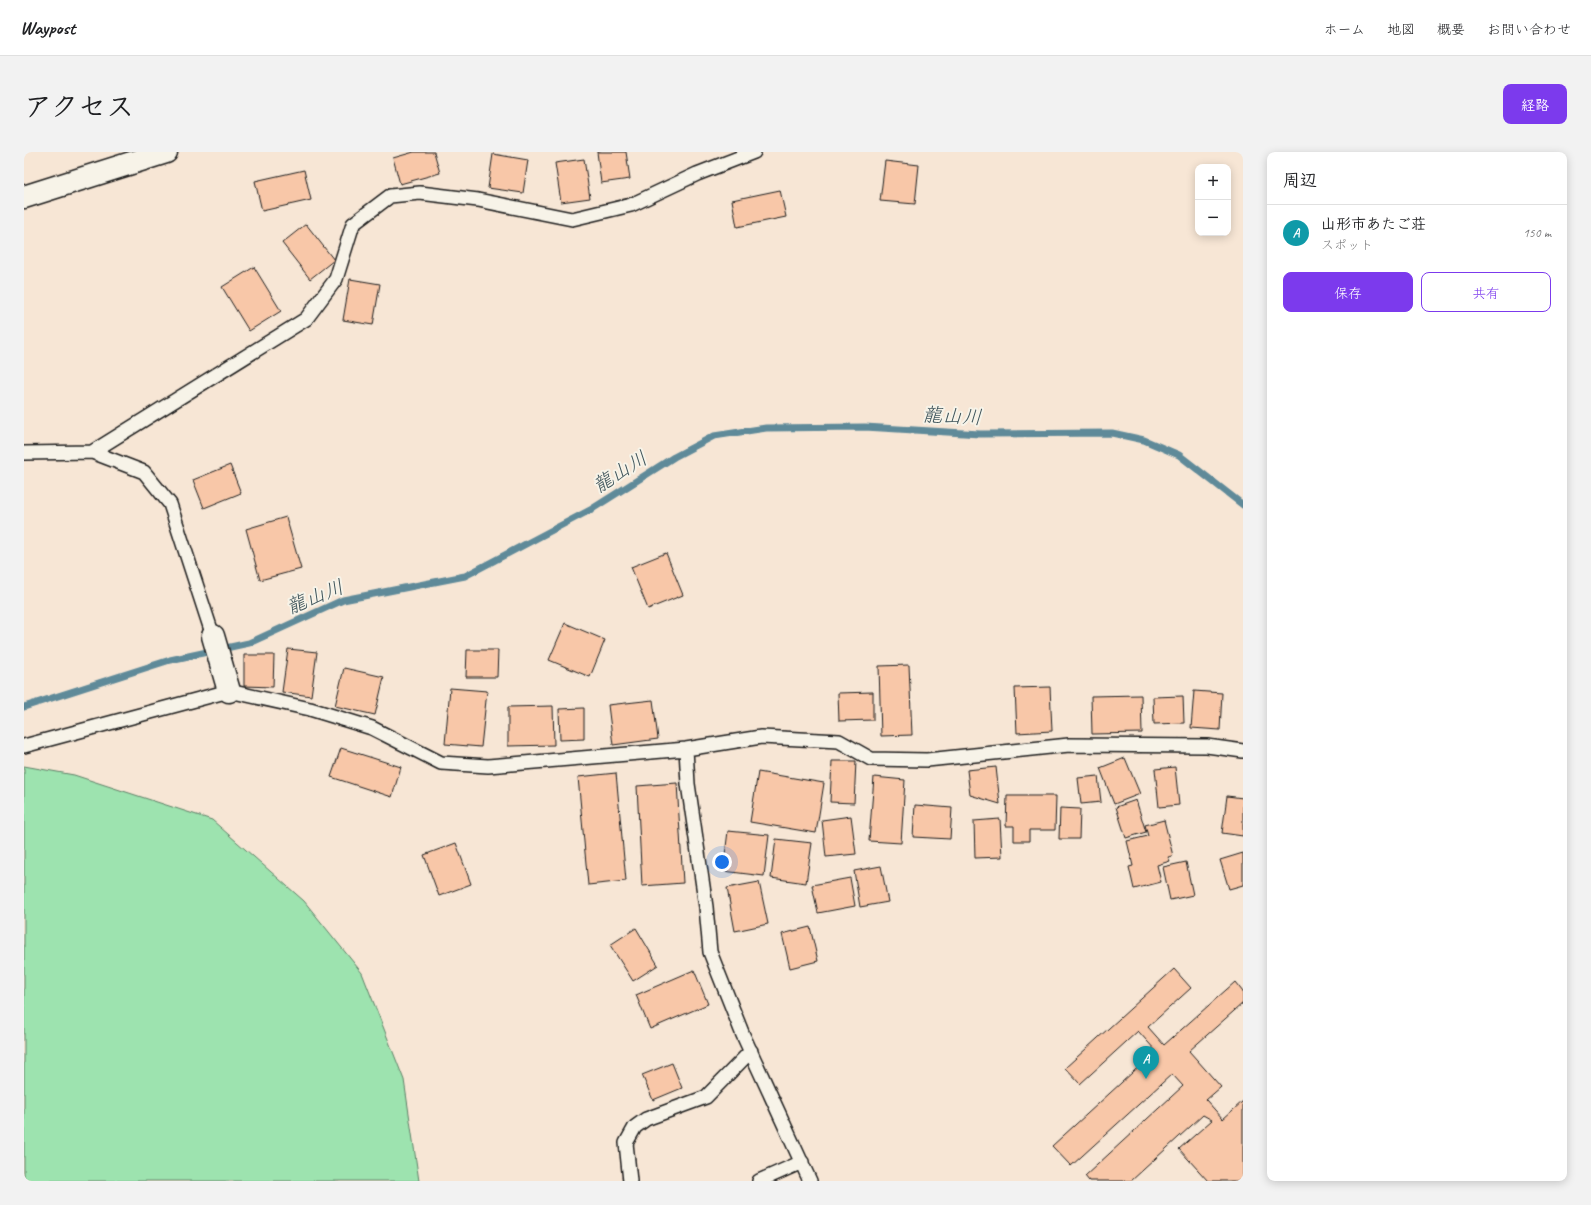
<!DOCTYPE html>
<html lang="ja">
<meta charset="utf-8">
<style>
:root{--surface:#fff;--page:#f2f2f2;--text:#202124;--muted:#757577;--line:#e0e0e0;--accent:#7c3aed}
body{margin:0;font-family:Caveat,"Klee One",sans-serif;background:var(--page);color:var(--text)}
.controls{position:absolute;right:12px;top:12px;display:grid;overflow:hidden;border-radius:8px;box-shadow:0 2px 10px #0003}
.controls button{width:36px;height:36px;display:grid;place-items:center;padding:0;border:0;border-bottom:1px solid var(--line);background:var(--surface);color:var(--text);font:20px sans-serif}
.you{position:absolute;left:698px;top:710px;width:14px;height:14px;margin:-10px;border:3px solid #fff;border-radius:50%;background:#1a73e8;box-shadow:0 0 0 6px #1a73e833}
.badge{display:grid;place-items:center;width:26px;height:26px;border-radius:50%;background:var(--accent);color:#fff;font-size:13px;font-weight:700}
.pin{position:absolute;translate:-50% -33px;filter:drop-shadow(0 1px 2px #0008)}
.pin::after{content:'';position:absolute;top:21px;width:14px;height:12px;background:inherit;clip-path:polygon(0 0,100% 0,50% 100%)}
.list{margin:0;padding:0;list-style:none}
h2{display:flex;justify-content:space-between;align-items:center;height:52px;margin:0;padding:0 16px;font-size:17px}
h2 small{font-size:13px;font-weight:400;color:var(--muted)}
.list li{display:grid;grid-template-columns:26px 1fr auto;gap:12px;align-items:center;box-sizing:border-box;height:56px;padding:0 16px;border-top:1px solid var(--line)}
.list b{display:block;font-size:15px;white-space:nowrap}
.list p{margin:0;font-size:13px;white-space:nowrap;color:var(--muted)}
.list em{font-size:13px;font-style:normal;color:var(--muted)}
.actions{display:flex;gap:8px;padding:12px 16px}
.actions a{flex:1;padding:9px 0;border:1px solid var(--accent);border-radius:8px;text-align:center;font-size:14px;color:var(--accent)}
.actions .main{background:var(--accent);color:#fff}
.map{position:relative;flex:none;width:1219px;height:1029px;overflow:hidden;border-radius:8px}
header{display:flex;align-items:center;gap:24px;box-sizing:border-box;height:56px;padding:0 20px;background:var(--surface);border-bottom:1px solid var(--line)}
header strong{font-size:19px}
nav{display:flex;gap:22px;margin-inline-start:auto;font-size:14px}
.intro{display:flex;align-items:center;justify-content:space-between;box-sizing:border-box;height:96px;padding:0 24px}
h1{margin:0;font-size:28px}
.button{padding:10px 18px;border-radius:8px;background:var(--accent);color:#fff;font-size:14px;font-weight:700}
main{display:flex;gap:24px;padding:0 24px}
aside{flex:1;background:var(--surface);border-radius:8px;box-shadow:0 2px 10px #0003}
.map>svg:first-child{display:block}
</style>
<header>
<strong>Waypost</strong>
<nav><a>ホーム</a><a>地図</a><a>概要</a><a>お問い合わせ</a></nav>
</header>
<div class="intro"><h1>アクセス</h1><a class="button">経路</a></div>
<main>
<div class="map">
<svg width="1219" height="1029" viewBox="0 0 1219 1029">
<rect width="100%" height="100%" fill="#f7e6d5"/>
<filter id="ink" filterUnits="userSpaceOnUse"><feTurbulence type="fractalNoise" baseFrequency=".025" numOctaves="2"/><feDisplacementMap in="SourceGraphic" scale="8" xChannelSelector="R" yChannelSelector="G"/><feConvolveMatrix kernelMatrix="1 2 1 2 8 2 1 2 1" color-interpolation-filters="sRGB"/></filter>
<g filter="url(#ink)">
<!-- green -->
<path fill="#9de3af" stroke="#5c8066" d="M0,614L50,623L188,668L280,749L338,821L380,928L395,1029H0Z"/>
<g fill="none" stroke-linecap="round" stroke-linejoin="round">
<!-- stream -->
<path stroke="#5f8a99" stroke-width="7" d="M0,555L146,508L225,491L319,448L441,424L568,357L650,305L690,284L742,276L841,275L956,282L1088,281L1120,288L1155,303L1219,353"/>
</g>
<!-- building -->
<path fill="#f8c7a8" stroke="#1c1c1c" d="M390,0H410L416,21L376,32L369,6Z
M573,0H602L606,27L577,31Z
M469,2L504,8L499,41L464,36Z
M560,7L566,46L537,50L531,11Z
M861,9L895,13L891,52L856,49Z
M280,18L287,48L238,59L231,29Z
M756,38L762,65L713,75L708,48Z
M282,72L310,108L286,127L258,91Z
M230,115L257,159L225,179L198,135Z
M326,127L356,132L349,173L319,168Z
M206,313L217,341L180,356L169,328Z
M262,365L277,417L236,428L222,377Z
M642,401L659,443L624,457L607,415Z
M541,471L581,488L566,525L525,508Z
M264,497L293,500L287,544L258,540Z
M443,498H474L473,525H442Z
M220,503H250L249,535L220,534Z
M885,513L888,583L857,584L855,514Z
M320,516L360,525L351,563L311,554Z
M1026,535L1028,579L993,581L991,536Z
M426,536L463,539L457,595L421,592Z
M1170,539L1198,541L1196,578L1167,576Z
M849,540V568L815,569L814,541Z
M1117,543L1118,581L1068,582L1067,544Z
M1159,544L1160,571L1130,572L1129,545Z
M629,548L634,587L589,593L584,553Z
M529,554L530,593L484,594V555Z
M560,556V587L536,588L535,557Z
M317,596L377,615L368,645L307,625Z
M1101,606L1116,642L1090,652L1076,616Z
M808,609H832L830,651L806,650Z
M972,615L976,652L946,643L943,618Z
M1151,615L1155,653L1135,655L1131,617Z
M734,620L800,631L792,681L726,670Z
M592,621L602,729L564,733L554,625Z
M1074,624L1077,650L1057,652L1054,626Z
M850,625L881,628L877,691L845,689Z
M653,631L659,731L618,734L613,634Z
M983,644H1032L1031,678H1005V689H990V674H982Z
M1203,644L1219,646V684L1198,681Z
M1112,648L1122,680L1102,686L1092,655Z
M891,653L928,656L926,687L889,685Z
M1036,656L1056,657L1055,687H1035Z
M827,664L832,702L802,705L798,668Z
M976,667L978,705L951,706L950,669Z
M1140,668L1149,704L1144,705L1146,709L1133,713L1137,730L1110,737L1105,715L1109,714L1103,689L1124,684L1121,673Z
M704,679L745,683L740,724L699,719Z
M752,687L788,691L782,731L747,726Z
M432,691L447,732L415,744L400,703Z
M1219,701V733L1205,737L1196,708Z
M1162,710L1169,743L1146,748L1139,715Z
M857,714L864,750L836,755L830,719Z
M826,726L831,754L794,761L788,733Z
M735,730L744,772L711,779L703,736Z
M786,775L794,809L766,816L758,782Z
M612,776L634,813L609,829L586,793Z
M1150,817L1167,836L1124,875L1140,893L1211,830L1219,840V851L1165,899L1197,935L1182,948L1199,967L1219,949V1027L1217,1029H1184L1155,997L1188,968L1179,963L1107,1029H1065L1061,1024L1159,934L1148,922L1047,1014L1028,994L1132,899L1114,879L1056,932L1041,916Z
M670,818L684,852L626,877L612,843Z
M648,911L658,936L629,948L618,923Z"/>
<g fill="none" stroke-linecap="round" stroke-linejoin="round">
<!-- service casing -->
<g stroke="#1c1c1c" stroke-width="16">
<path id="service" d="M68,300L282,167L312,127L329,72L366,44L396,41L454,48L548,67L607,53L673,22L730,0
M0,301L68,300L120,320L146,352L189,484
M0,594L205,539L286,557L348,576L417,611L464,614L662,597L737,585L815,589L847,607L903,608L1045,593L1183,594L1219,599
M662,597L664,632L682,755L686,800L719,883L786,1029
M606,1029L602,991L611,975L622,967L682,945L727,899
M735,1029L778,1010"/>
</g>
<!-- minor casing -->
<g stroke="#1c1c1c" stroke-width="25">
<path id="minor" d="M189,484L205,539"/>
</g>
<!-- primary casing -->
<g stroke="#1c1c1c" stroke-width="25">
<path id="primary" d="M0,45L142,0"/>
</g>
<!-- service -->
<use href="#service" stroke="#f7f3e8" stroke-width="13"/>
<!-- minor -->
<use href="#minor" stroke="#f7f3e8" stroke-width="22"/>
<!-- primary -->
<use href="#primary" stroke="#f7f3e8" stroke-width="22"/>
</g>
</g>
<g text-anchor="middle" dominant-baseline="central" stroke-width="4" stroke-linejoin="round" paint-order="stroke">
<!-- water labels -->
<g font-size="20" font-style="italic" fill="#3d535a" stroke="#f7f3e8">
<text transform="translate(928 264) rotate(3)">龍山川</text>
<text transform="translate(596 320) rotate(-32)">龍山川</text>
<text transform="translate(291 445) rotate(-22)">龍山川</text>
</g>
</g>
</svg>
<div class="controls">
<button>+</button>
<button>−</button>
</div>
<div class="you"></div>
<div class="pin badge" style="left:1122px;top:927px;background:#0f9aa8">A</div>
</div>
<aside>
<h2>周辺<small></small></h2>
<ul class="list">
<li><span class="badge" style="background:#0f9aa8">A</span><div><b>山形市あたご荘</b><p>スポット</p></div><em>150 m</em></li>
</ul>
<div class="actions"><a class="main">保存</a><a>共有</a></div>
</aside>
</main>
